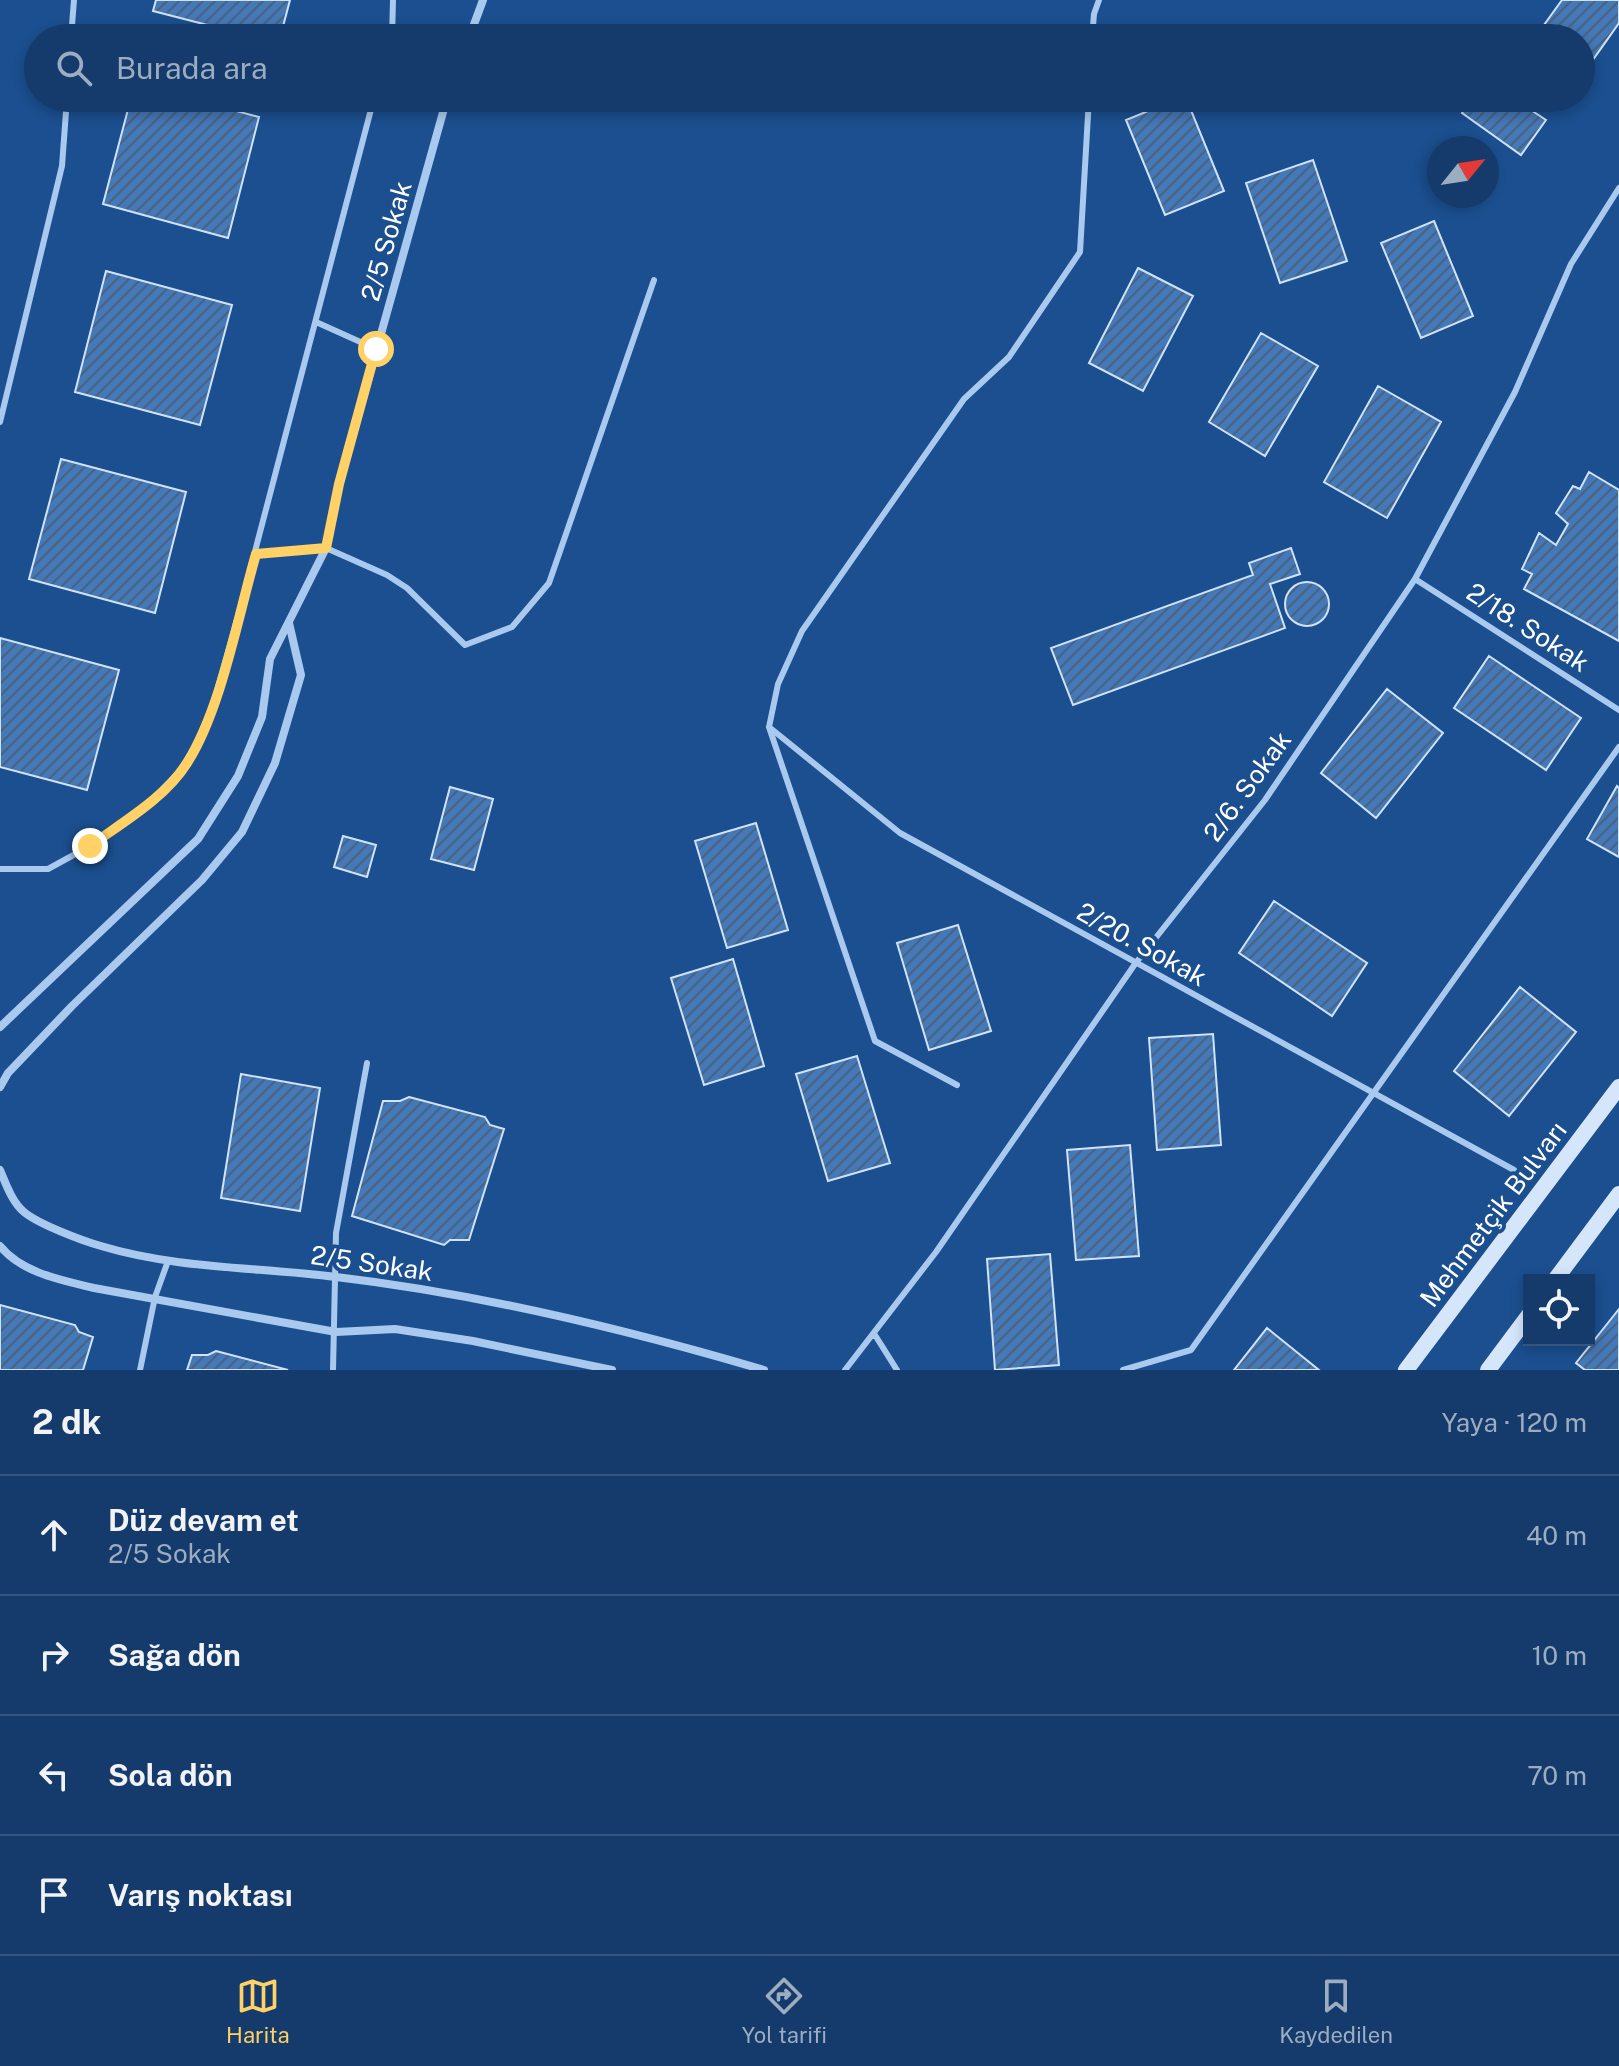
<!DOCTYPE html>
<html lang="tr">
<meta charset="utf-8">
<style>
:root{--surface:#143b6b;--page:#1d4271;--text:#f1f3f6;--muted:#9dadc1;--line:#33557e;--accent:#ffd166}
body{margin:0;font-family:"Public Sans",sans-serif;background:var(--page);color:var(--text)}
.controls{position:absolute;right:24px;bottom:24px;display:grid;overflow:hidden;border-radius:0px;box-shadow:0 4px 12px #0003}
.controls button{width:72px;height:72px;display:grid;place-items:center;padding:0;border:0;border-bottom:2px solid var(--line);background:var(--surface);color:var(--text);font:40px sans-serif}
.compass{position:absolute;left:1427px;top:136px;width:72px;height:72px;border-radius:50%;background:var(--surface);box-shadow:0 4px 12px #0003;rotate:60deg}
.stop{position:absolute;width:24px;height:24px;margin:-18px;border:6px solid #ffd166;border-radius:50%;background:#fff}
.stop.end{background:#ffd166;border-color:#fff;box-shadow:0 2px 8px #0008}
.list{margin:0;padding:0;list-style:none}
h2{display:flex;justify-content:space-between;align-items:center;height:104px;margin:0;padding:0 32px;font-size:34px}
h2 small{font-size:26px;font-weight:400;color:var(--muted)}
.list li{display:grid;grid-template-columns:52px 1fr auto;gap:24px;align-items:center;box-sizing:border-box;height:120px;padding:0 32px;border-top:2px solid var(--line)}
.list b{display:block;font-size:30px;white-space:nowrap}
.list p{margin:0;font-size:26px;white-space:nowrap;color:var(--muted)}
.list em{font-size:26px;font-style:normal;color:var(--muted)}
.icon{flex:none;width:44px;height:44px;fill:none;stroke:currentColor;stroke-width:2;stroke-linecap:round;stroke-linejoin:round}
.map{position:relative;flex:none;width:1619px;height:1370px;overflow:hidden}
.search{position:absolute;background:var(--surface);box-shadow:0 4px 12px #0003;left:24px;right:24px;top:24px;height:88px;display:flex;align-items:center;gap:20px;box-sizing:border-box;padding:0 28px;border-radius:44px;color:var(--muted);font-size:30px}
.sheet{height:584px;background:var(--surface)}
nav{display:flex;justify-content:space-around;align-items:center;box-sizing:border-box;height:112px;border-top:2px solid var(--line);background:var(--surface);font-size:22px;color:var(--muted)}
nav a{display:grid;justify-items:center;gap:4px}
nav .on{color:var(--accent)}
.map>svg:first-child{display:block}
</style>
<div class="map">
<svg width="1619" height="1370" viewBox="0 0 1619 1370">
<defs>
<pattern id="building-hatch" width="6" height="6" patternUnits="userSpaceOnUse" patternTransform="scale(2)"><rect width="6" height="6" fill="#4478b7"/><path d="M-1 1l2-2M0 6l6-6M5 7l2-2" fill="none" stroke="#486282"/></pattern>
</defs>
<rect width="100%" height="100%" fill="#1b4f8f"/>
<!-- building -->
<path fill="url(#building-hatch)" stroke="#cfe3fa" stroke-width="2" d="M156,0H290L280,38H258L153,11Z
M1562,0H1619V23L1585,71L1581,68V38L1536,36Z
M131,98H188L259,117L228,238L103,204Z
M1180,98H1186L1224,191L1165,215L1126,120Z
M1472,98H1513L1546,120L1521,155L1462,113Z
M1313,160L1347,261L1280,283L1246,183Z
M1434,221L1473,316L1421,338L1381,243Z
M1138,268L1193,296L1143,391L1089,363Z
M106,271L232,305L200,425L75,392Z
M1261,333L1318,366L1265,456L1209,422Z
M1378,386L1441,422L1387,518L1324,482Z
M61,459L186,492L155,613L29,579Z
M1589,472L1619,490V641L1524,589L1532,574L1522,569L1539,533L1556,545L1568,524L1556,513L1573,486L1580,489Z
M1291,548L1300,574L1270,584L1285,628L1073,705L1051,648L1253,575L1249,563Z
M1285 604a22 22 0 1 1 44 0a22 22 0 1 1-44 0Z
M0,638L119,670L87,790L0,767Z
M1489,656L1581,718L1546,770L1454,708Z
M1387,689L1443,733L1376,818L1321,773Z
M1617,786L1619,788V857L1587,839Z
M450,787L493,799L474,870L431,859Z
M756,823L788,930L727,948L695,841Z
M343,836L376,845L367,877L334,867Z
M1274,901L1367,963L1332,1016L1239,953Z
M958,925L991,1031L929,1050L897,943Z
M733,959L764,1066L704,1085L671,978Z
M1520,987L1576,1032L1509,1116L1454,1071Z
M1213,1034L1221,1145L1157,1150L1149,1038Z
M857,1056L890,1163L828,1181L796,1074Z
M241,1074L320,1088L300,1211L221,1198Z
M409,1097L485,1117L490,1125L504,1129L469,1240H450L444,1245L352,1216L383,1101H400Z
M1130,1145L1139,1256L1076,1260L1067,1150Z
M1050,1254L1059,1365L995,1370L987,1259Z
M0,1305L75,1325L79,1332L93,1337L83,1370H0Z
M1619,1309V1370H1585L1576,1363Z
M1267,1328L1319,1370H1234Z
M216,1351L288,1370H187L192,1355H208Z"/>
<g fill="none" stroke-linecap="round" stroke-linejoin="round">
<!-- lane -->
<path stroke="#a9c9ee" stroke-width="6" d="M71,38L74,0
M392,38L393,0
M1092,38L1094,14L1099,0
M316,322L376,349
M0,422L62,166L67,98
M256,554L326,548L387,575L407,588L465,645L512,627L549,583L654,280
M1415,579L1619,710
M769,727L900,833L1514,1170
M0,869H48L90,846L148,804L187,764L212,708L238,616L374,98
M957,1085L875,1041L769,727L778,684L802,631L964,399L1009,357L1080,252L1089,98
M875,1335L897,1370
M140,1370L155,1297L168,1261
M333,1370L336,1233L367,1063
M845,1370L936,1252L1135,964L1265,800L1415,579L1515,392L1571,264L1619,188
M1123,1370L1191,1350L1619,747"/>
<!-- street -->
<path stroke="#a9c9ee" stroke-width="8" d="M469,38L483,0
M0,1027L198,839L238,776L262,717L270,659L326,548L339,484L447,98
M0,1087L8,1073L72,1006L202,880L242,832L275,763L301,675L289,623
M0,1170C6,1184 12,1202 24,1212C38,1224 83,1241 101,1246C177,1269 258,1267 336,1277C481,1294 625,1329 764,1370
M0,1246C22,1273 61,1280 94,1288L336,1332L395,1329L473,1341L612,1370"/>
<!-- secondary -->
<path stroke="#d6e6fa" stroke-width="16" d="M1555,1280L1619,1194
M1406,1370L1619,1087
M1488,1370L1529,1315"/>
</g>
<g fill="none" stroke-linecap="round" stroke-linejoin="round">
<!-- route -->
<path stroke="#ffd166" stroke-width="10" d="M90,846C123,822 165,798 187,763C221,710 238,616 256,554L326,548L339,484L376,349"/>
</g>
<g text-anchor="middle" dominant-baseline="central" stroke-width="8" stroke-linejoin="round" paint-order="stroke">
<!-- street labels -->
<g font-size="26" fill="#fff" stroke="#1b4f8f">
<text transform="translate(386 241) rotate(-74)">2/5 Sokak</text>
<text transform="translate(1528 627) rotate(33)">2/18. Sokak</text>
<text transform="translate(1247 786) rotate(-54)">2/6. Sokak</text>
<text transform="translate(1142 944) rotate(29)">2/20. Sokak</text>
<text transform="translate(1493 1214) rotate(-53)">Mehmetçik Bulvarı</text>
<text transform="translate(372 1263) rotate(8)">2/5 Sokak</text>
</g>
</g>
</svg>
<div class="controls">
<button><svg class="icon" aria-label="locate" viewBox="0 0 24 24"><circle cx="12" cy="12" r="6"/><path d="M12 2v4M12 18v4M2 12h4M18 12h4"/></svg></button>
</div>
<svg class="compass" viewBox="-18 -18 36 36"><path d="M0-13l5 13h-10z" fill="#e53935"/><path d="M0 13l5-13h-10z" fill="#9dadc1"/></svg>
<div class="stop" style="left:376px;top:349px"></div>
<div class="stop end" style="left:90px;top:846px"></div>
<div class="search"><svg class="icon" aria-label="search" viewBox="0 0 24 24"><circle cx="10" cy="10" r="6"/><path d="M15 15l6 6"/></svg>Burada ara</div>
</div>
<section class="sheet">
<h2>2 dk<small>Yaya · 120 m</small></h2>
<ul class="list">
<li><svg class="icon" aria-label="ahead" viewBox="0 0 24 24"><path d="M12 20V5M6 11l6-6 6 6"/></svg><div><b>Düz devam et</b><p>2/5 Sokak</p></div><em>40 m</em></li>
<li><svg class="icon" aria-label="right" viewBox="0 0 24 24"><path d="M7 20v-9h11M14 6l5 5-5 5"/></svg><div><b>Sağa dön</b></div><em>10 m</em></li>
<li><svg class="icon" aria-label="left" viewBox="0 0 24 24"><path d="M17 20v-9H6M10 6l-5 5 5 5"/></svg><div><b>Sola dön</b></div><em>70 m</em></li>
<li><svg class="icon" aria-label="arrive" viewBox="0 0 24 24"><path d="M6 21V4h12l-3 4 3 4H6"/></svg><div><b>Varış noktası</b></div></li>
</ul>
</section>
<nav>
<a class="on"><svg class="icon" aria-label="map" viewBox="0 0 24 24"><path d="M3 6l6-2 6 2 6-2v14l-6 2-6-2-6 2zM9 4v14M15 6v14"/></svg>Harita</a>
<a><svg class="icon" aria-label="directions" viewBox="0 0 24 24"><path d="M12 3l9 9-9 9-9-9zM9 14v-3h6M13 9l2 2-2 2"/></svg>Yol tarifi</a>
<a><svg class="icon" aria-label="saved" viewBox="0 0 24 24"><path d="M7 4h10v16l-5-4-5 4z"/></svg>Kaydedilen</a>
</nav>
